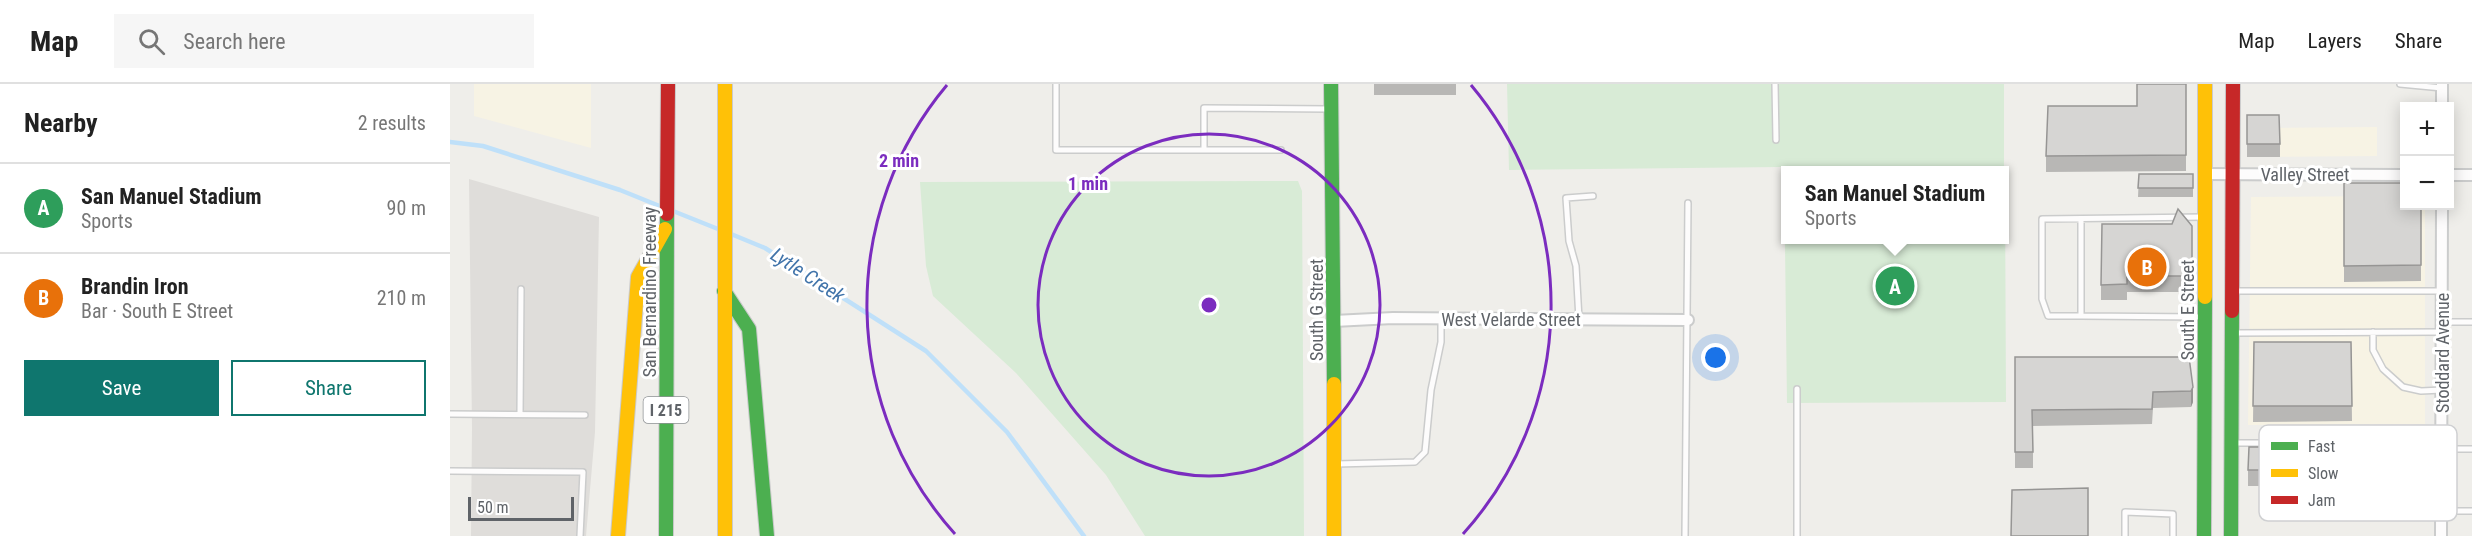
<!DOCTYPE html>
<meta charset="utf-8">
<style>
:root{--surface:#fff;--page:#f6f6f6;--text:#222;--muted:#767676;--line:#e0e0e0;--accent:#0f766e}
body{margin:0;font-family:"Roboto Condensed",sans-serif;background:var(--page);color:var(--text)}
.controls{position:absolute;right:18px;top:18px;display:grid;overflow:hidden;border-radius:0px;box-shadow:0 3px 15px #0003}
.controls button{width:54px;height:54px;display:grid;place-items:center;padding:0;border:0;border-bottom:2px solid var(--line);background:var(--surface);color:var(--text);font:30px sans-serif}
.scale{position:absolute;left:18px;bottom:15px;width:106px;box-sizing:border-box;padding-left:6px;border:3px solid #5f6368;border-top:0;font-size:16px;line-height:21px;white-space:nowrap;color:#5f6368;-webkit-text-stroke:4px #fff;paint-order:stroke}
.you{position:absolute;left:1266px;top:274px;width:21px;height:21px;margin:-15px;border:4px solid #fff;border-radius:50%;background:#1a73e8;box-shadow:0 0 0 9px #1a73e833}
.badge{display:grid;place-items:center;width:39px;height:39px;border-radius:50%;background:var(--accent);color:#fff;font-size:20px;font-weight:700}
.pin{position:absolute;translate:-50% -50%;border:3px solid #fff;box-shadow:0 2px 6px #0006}
.popup{position:absolute;left:1331px;top:82px;width:228px;height:78px;box-sizing:border-box;display:grid;place-content:center;border-radius:0px;background:var(--surface);filter:drop-shadow(0 2px 4px #0005);font-size:20px;white-space:nowrap;color:var(--muted)}
.popup b{font-size:22px;color:var(--text)}
.popup::after{content:'';position:absolute;left:50%;top:100%;margin-left:-12px;border:12px solid transparent;border-top-color:var(--surface)}
.list{margin:0;padding:0;list-style:none}
h2{display:flex;justify-content:space-between;align-items:center;height:78px;margin:0;padding:0 24px;font-size:26px}
h2 small{font-size:20px;font-weight:400;color:var(--muted)}
.list li{display:grid;grid-template-columns:39px 1fr auto;gap:18px;align-items:center;box-sizing:border-box;height:90px;padding:0 24px;border-top:2px solid var(--line)}
.list b{display:block;font-size:22px;white-space:nowrap}
.list p{margin:0;font-size:20px;white-space:nowrap;color:var(--muted)}
.list em{font-size:20px;font-style:normal;color:var(--muted)}
.actions{display:flex;gap:12px;padding:18px 24px}
.actions a{flex:1;padding:14px 0;border:2px solid var(--accent);border-radius:0px;text-align:center;font-size:21px;color:var(--accent)}
.actions .main{background:var(--accent);color:#fff}
.icon{flex:none;width:33px;height:33px;fill:none;stroke:currentColor;stroke-width:2;stroke-linecap:round;stroke-linejoin:round}
.map{position:relative;flex:none;width:2022px;height:452px;overflow:hidden}
header{display:flex;align-items:center;gap:36px;box-sizing:border-box;height:84px;padding:0 30px;background:var(--surface);border-bottom:2px solid var(--line)}
header strong{font-size:28px}
nav{display:flex;gap:33px;margin-inline-start:auto;font-size:21px}
.search{width:420px;height:54px;background:var(--page);display:flex;align-items:center;gap:15px;box-sizing:border-box;padding:0 21px;border-radius:0px;color:var(--muted);font-size:22px}
main{display:flex}
aside{flex:1;background:var(--surface)}
.map>svg:first-child{display:block}
</style>
<header>
<strong>Map</strong>
<div class="search"><svg class="icon" aria-label="search" viewBox="0 0 24 24"><circle cx="10" cy="10" r="6"/><path d="M15 15l6 6"/></svg>Search here</div>
<nav><a>Map</a><a>Layers</a><a>Share</a></nav>
</header>
<main>
<aside>
<h2>Nearby<small>2 results</small></h2>
<ul class="list">
<li><span class="badge" style="background:#2e9e5b">A</span><div><b>San Manuel Stadium</b><p>Sports</p></div><em>90 m</em></li>
<li><span class="badge" style="background:#e8710a">B</span><div><b>Brandin Iron</b><p>Bar · South E Street</p></div><em>210 m</em></li>
</ul>
<div class="actions"><a class="main">Save</a><a>Share</a></div>
</aside>
<div class="map">
<svg width="2022" height="452" viewBox="0 0 2022 452">
<rect width="100%" height="100%" fill="#efeeea"/>
<!-- commercial -->
<path fill="#f7f3e4" d="M24,0H141V64L24,32Z
M1927,43V72L1797,73V44Z
M1954,112V122H1975V340L1798,341L1801,113Z"/>
<!-- industrial -->
<path fill="#dfddda" d="M19,95L149,133L145,348L136,452H21L22,344Z"/>
<!-- green -->
<path fill="#d8ebd6" d="M1057,0H1554V86H1336V156H1555V103L1556,318L1337,319L1334,83L1059,86Z
M848,97L852,107L854,452H695L656,391L566,289L483,212L476,182L470,98Z"/>
<g fill="none" stroke-linecap="round" stroke-linejoin="round">
<!-- stream -->
<path stroke="#bfe0f9" stroke-width="4.5" d="M0,58L33,62L170,106L212,123
M223,127L268,145
M281,150L315,164L476,267L557,348L634,452"/>
<!-- lane casing -->
<g stroke="#cbcccc" stroke-width="8">
<path id="lane" d="M606,0V66H831
M1325,0L1326,56
M1950,0L1992,4
M754,66V24L879,25
M1631,135V232L1751,233
M1784,207H1991
M1631,232H1598L1592,215V135L1753,133
M1129,235L1126,182L1119,157L1116,114L1143,112
M1992,238H2022
M1923,248V266L1933,285L1953,303L1971,307L1992,306
M1784,249L1991,248
M0,330L135,331
M70,330L71,205
M1783,359H1855
M1939,359H1950L1955,362L1958,390L1991,391
M1992,365H2022
M886,380L965,378L975,368L981,306L991,258V235
M0,387L133,388L130,452
M1992,427H2022
M1235,452L1238,119
M1347,452V305
M1675,452V428L1723,430V452"/>
</g>
<!-- street casing -->
<g stroke="#cbcccc" stroke-width="14">
<path id="street" d="M1992,0V22
M1755,90L1954,91
M2000,91H2022
M884,237L943,234L1238,236
M1991,452L1992,122"/>
</g>
<!-- fast casing -->
<g stroke="#cacacb" stroke-width="16">
<path id="fast" d="M881,0L884,300
M274,207L299,245L317,452
M216,452L217,130
M1754,452L1755,213
M1781,452L1782,227"/>
</g>
<!-- slow casing -->
<g stroke="#cacacb" stroke-width="16">
<path id="slow" d="M275,0V452
M1755,213V0
M884,300V452
M168,452L188,193L215,145"/>
</g>
<!-- jam casing -->
<g stroke="#cacacb" stroke-width="16">
<path id="jam" d="M217,130L218,0
M1782,227L1783,0"/>
</g>
<!-- lane -->
<use href="#lane" stroke="#fdfcfc" stroke-width="5"/>
<!-- street -->
<use href="#street" stroke="#fdfcfc" stroke-width="10"/>
<!-- fast -->
<use href="#fast" stroke="#4caf50" stroke-width="14"/>
<!-- slow -->
<use href="#slow" stroke="#ffc107" stroke-width="14"/>
<!-- jam -->
<use href="#jam" stroke="#c62828" stroke-width="14"/>
</g>
<!-- wall -->
<path fill="#b8b7b5" d="M924,0H1006V11H924Z
M1736,0V87L1596,88V72L1687,22Z
M1797,31L1830,60V73H1797Z
M1689,90H1743V113H1688Z
M1894,99L1971,122V197L1894,198Z
M1742,142V208H1677V216H1651V201Z
M1804,258H1901L1902,337L1803,338Z
M1565,273H1739L1743,318L1741,323L1703,324L1702,340L1583,342V384H1565Z
M1798,386H1948V402H1798Z"/>
<!-- shaded-wall -->
<path fill="#969594" d="M1743,303V318L1741,323V307Z"/>
<!-- building -->
<path fill="#d6d5d3" stroke="#969594" stroke-width="1.5" d="M1687,0H1736V71L1596,72L1598,22H1687Z
M1797,31H1829L1830,60H1797Z
M1689,90H1743V104H1688Z
M1894,99H1954V122H1971V181L1894,182Z
M1728,125L1742,142V192H1677V200L1651,201L1652,140H1722Z
M1804,258H1901L1902,322H1803Z
M1565,273H1739L1743,303L1741,307L1703,308L1702,325L1582,326L1583,368H1565Z
M1848,354H1947L1948,386H1798L1799,363H1847Z
M1638,404V452H1561L1562,406Z"/>
<!-- distance rings -->
<g fill="none" stroke="#7b2cbf" stroke-width="3">
<circle cx="759" cy="221" r="171"/>
<path d="M505 450A342 342 0 0 1 497 1M1021 1A342 342 0 0 1 1013 450"/>
</g>
<g text-anchor="middle" dominant-baseline="central" stroke-width="6" stroke-linejoin="round" paint-order="stroke">
<!-- shield labels -->
<rect fill="#fff" stroke="#8f9295" stroke-width="1.5" x="193.5" y="313" width="45" height="26" rx="4.5"/>
<g font-size="16" font-weight="bold" fill="#5f6368">
<text x="216" y="326">I 215</text>
</g>
<!-- street labels -->
<g font-size="18" fill="#5f6368" stroke="#fff">
<text x="1855" y="90">Valley Street</text>
<text transform="translate(199 208) rotate(-90)">San Bernardino Freeway</text>
<text transform="translate(866 226) rotate(-90)">South G Street</text>
<text transform="translate(1737 226) rotate(-90)">South E Street</text>
<text x="1061" y="235">West Velarde Street</text>
<text transform="translate(1992 269) rotate(-90)">Stoddard Avenue</text>
</g>
<!-- water labels -->
<g font-size="20" font-style="italic" fill="#4174aa" stroke="#fff">
<text transform="translate(358 191) rotate(33)">Lytle Creek</text>
</g>
</g>
<!-- legend -->
<rect x="1809" y="341" width="198" height="96" rx="9" fill="#fff" stroke="#cfd0d2" stroke-width="1.5"/>
<rect x="1821" y="358" width="27" height="8" fill="#4caf50"/>
<rect x="1821" y="385" width="27" height="8" fill="#ffc107"/>
<rect x="1821" y="412" width="27" height="8" fill="#c62828"/>
<g font-size="16" fill="#5f6368">
<text x="1858" y="368">Fast</text>
<text x="1858" y="395">Slow</text>
<text x="1858" y="422">Jam</text>
</g>
<circle cx="759" cy="221" r="9" fill="#7b2cbf" stroke="#fff" stroke-width="3"/>
<g font-size="18" text-anchor="middle" font-weight="bold" fill="#7b2cbf" stroke="#fff" stroke-width="6" stroke-linejoin="round" paint-order="stroke">
<text x="449" y="83">2 min</text>
<text x="638" y="106">1 min</text>
</g>
</svg>
<div class="controls">
<button>+</button>
<button>−</button>
</div>
<div class="scale">50 m</div>
<div class="you"></div>
<div class="pin badge" style="left:1445px;top:202px;background:#2e9e5b">A</div>
<div class="popup"><b>San Manuel Stadium</b>Sports</div>
<div class="pin badge" style="left:1697px;top:183px;background:#e8710a">B</div>
</div>
</main>
